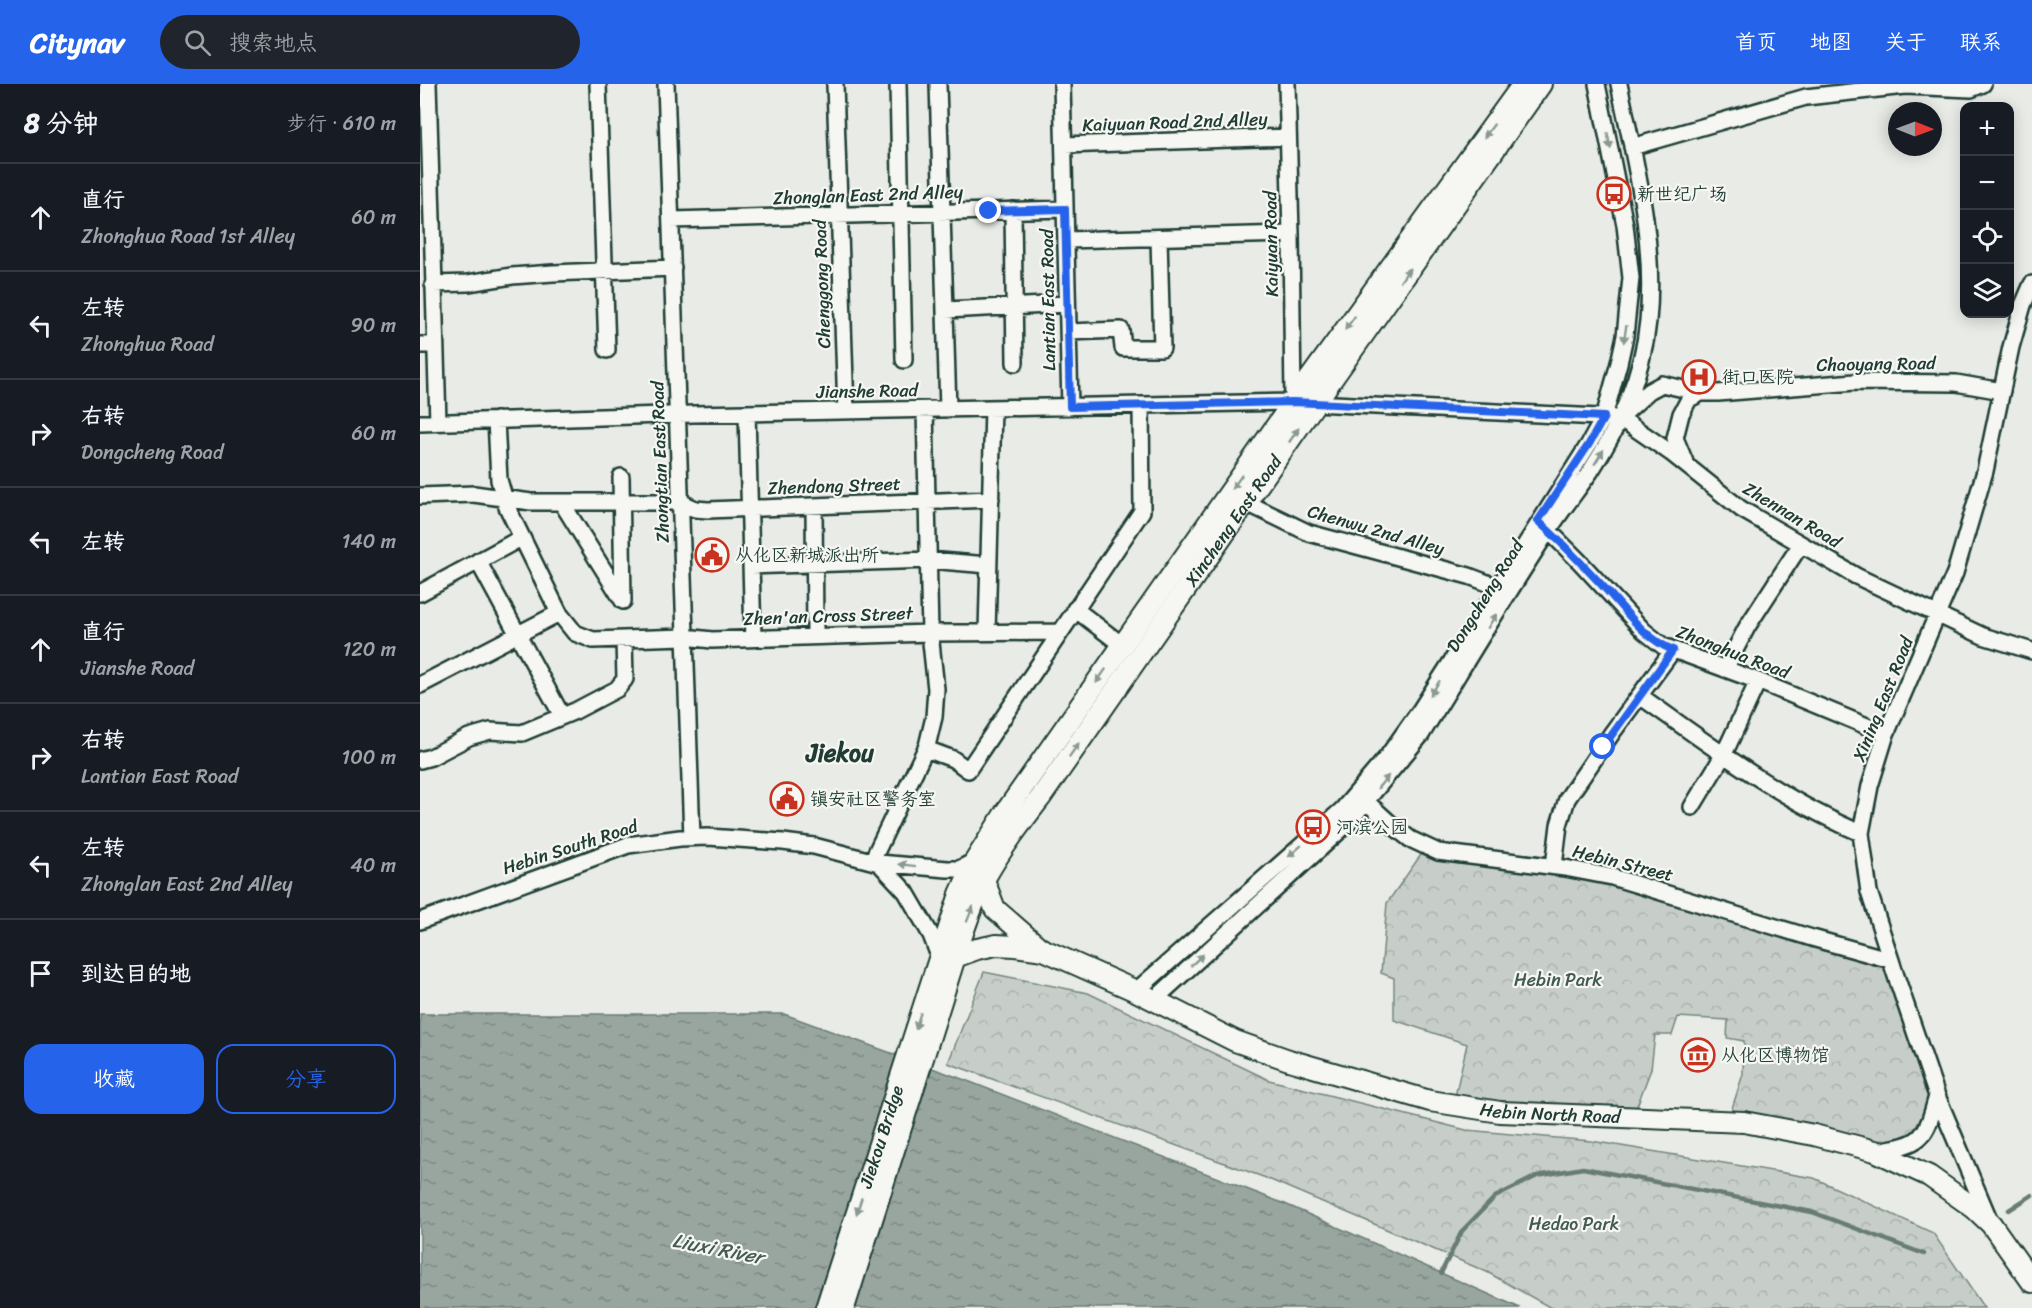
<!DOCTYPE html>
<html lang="zh">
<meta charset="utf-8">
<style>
:root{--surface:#171b24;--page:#20242c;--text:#f1f3f6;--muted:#9ea1a6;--line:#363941;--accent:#2563eb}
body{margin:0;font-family:Sriracha,"LXGW WenKai TC",sans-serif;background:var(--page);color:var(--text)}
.controls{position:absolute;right:18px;top:18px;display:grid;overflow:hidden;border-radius:12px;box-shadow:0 3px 15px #0003}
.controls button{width:54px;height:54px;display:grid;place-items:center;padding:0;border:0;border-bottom:2px solid var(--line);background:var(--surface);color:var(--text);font:30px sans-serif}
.compass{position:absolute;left:1468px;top:18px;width:54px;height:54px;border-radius:50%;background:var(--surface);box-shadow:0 3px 15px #0003;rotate:91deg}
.stop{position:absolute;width:18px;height:18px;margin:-14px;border:4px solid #2563eb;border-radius:50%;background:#fff}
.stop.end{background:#2563eb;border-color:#fff;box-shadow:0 2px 6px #0008}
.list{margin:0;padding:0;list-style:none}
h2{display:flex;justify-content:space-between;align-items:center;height:78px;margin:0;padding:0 24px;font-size:26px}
h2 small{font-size:20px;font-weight:400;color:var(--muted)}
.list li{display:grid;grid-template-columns:39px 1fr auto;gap:18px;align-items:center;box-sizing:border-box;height:108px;padding:0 24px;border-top:2px solid var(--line)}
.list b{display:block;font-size:22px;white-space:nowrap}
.list p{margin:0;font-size:20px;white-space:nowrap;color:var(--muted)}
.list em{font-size:20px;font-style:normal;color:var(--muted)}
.actions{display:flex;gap:12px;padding:18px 24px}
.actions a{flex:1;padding:14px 0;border:2px solid var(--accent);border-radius:18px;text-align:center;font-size:21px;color:var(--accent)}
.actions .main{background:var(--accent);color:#fff}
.icon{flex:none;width:33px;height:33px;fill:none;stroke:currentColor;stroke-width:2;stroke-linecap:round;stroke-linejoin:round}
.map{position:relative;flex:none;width:1612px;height:1224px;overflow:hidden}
header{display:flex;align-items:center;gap:36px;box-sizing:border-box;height:84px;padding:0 30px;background:var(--accent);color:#fff}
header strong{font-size:28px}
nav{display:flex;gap:33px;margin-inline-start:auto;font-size:21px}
.search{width:420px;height:54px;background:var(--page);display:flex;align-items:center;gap:15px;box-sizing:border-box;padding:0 21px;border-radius:33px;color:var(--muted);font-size:22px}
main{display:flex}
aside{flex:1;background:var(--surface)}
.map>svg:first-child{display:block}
</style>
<header>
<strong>Citynav</strong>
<div class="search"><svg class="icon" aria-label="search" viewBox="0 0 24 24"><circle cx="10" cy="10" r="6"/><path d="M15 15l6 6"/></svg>搜索地点</div>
<nav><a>首页</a><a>地图</a><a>关于</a><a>联系</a></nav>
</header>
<main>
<aside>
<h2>8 分钟<small>步行 · 610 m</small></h2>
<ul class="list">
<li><svg class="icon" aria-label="ahead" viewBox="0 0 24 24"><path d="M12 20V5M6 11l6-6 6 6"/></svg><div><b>直行</b><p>Zhonghua Road 1st Alley</p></div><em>60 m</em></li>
<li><svg class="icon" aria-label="left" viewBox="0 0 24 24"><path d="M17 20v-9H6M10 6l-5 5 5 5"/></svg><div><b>左转</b><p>Zhonghua Road</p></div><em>90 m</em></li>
<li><svg class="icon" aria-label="right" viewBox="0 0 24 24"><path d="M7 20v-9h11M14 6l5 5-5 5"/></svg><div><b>右转</b><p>Dongcheng Road</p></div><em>60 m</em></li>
<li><svg class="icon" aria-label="left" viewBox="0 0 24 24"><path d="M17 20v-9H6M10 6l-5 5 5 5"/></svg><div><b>左转</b></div><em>140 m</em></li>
<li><svg class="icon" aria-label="ahead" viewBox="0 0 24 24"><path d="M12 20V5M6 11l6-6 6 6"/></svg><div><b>直行</b><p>Jianshe Road</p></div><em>120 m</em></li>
<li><svg class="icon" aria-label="right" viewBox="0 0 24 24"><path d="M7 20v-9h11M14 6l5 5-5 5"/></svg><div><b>右转</b><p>Lantian East Road</p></div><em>100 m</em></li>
<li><svg class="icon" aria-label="left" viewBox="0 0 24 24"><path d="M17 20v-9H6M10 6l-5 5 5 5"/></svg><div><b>左转</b><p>Zhonglan East 2nd Alley</p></div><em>40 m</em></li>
<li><svg class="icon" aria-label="arrive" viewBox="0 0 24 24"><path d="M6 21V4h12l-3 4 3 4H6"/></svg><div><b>到达目的地</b></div></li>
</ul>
<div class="actions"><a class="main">收藏</a><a>分享</a></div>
</aside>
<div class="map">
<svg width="1612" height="1224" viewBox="0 0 1612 1224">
<defs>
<pattern id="forest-crowns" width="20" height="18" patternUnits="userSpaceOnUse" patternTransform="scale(1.5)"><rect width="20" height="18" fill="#c7cec9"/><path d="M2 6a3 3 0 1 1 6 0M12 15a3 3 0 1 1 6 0" fill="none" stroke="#aab2ad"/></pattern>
<pattern id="water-ripples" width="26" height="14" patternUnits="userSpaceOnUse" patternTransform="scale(1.5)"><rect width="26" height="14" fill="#99a6a0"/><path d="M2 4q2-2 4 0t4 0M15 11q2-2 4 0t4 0" fill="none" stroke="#7c8883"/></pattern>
</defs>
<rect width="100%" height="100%" fill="#e9ebe7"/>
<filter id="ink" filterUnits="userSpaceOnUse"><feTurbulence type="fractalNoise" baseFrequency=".0167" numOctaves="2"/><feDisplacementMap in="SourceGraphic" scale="12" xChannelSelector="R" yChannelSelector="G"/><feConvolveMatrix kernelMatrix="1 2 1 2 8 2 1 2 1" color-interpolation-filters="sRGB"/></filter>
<g filter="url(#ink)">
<!-- forest -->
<path fill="url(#forest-crowns)" stroke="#73867e" stroke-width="1.5" d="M1007,762L1145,784L1471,876L1517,1012L1509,1042L1476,1064L1308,1037L1323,990L1324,957L1307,954L1308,936L1258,933L1252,951H1235L1231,985L1212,1035L1033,1021L1047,960L974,936V894L961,889L967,819Z
M564,888L668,909L849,996L1046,1046L1171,1057L1394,1094L1513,1149L1564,1224H1131L1067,1188L846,1094L528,979Z"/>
<!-- water -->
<path fill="url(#water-ripples)" stroke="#687c75" stroke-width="1.5" d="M0,930H364L545,996L865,1120L1100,1224H0Z"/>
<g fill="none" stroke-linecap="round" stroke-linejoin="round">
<!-- stream -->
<path stroke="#687c75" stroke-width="4.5" d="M1589,1126L1612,1111
M1021,1189L1042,1147L1075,1113L1117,1092L1163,1084L1392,1128L1504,1170"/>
<!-- minor casing -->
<g stroke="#1f3d34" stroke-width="20">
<path id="minor" d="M8,0L18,338
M178,0L187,266
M246,0L272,754
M415,0L426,327
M478,0L484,276
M518,0L528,325
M642,0L650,323
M867,0L871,150L873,318
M644,61L868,53
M1212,63L1386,13L1485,2L1551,5L1563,0
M593,126L595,279
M251,136L645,125
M646,156L871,150
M13,200L48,199L92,192L133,189L253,184
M526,226L647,220
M648,248L701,246L703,264H742L739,154
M0,261H15
M327,329L333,554
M1205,329L1229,307L1242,300L1281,309H1298L1435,298L1536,299L1582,307
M76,336L79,396L87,423L139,529L155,549L173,556L265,553L292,556L510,549L639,548
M0,339L274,330L873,318L1200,334L1251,369L1321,425L1436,492L1563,552L1612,567
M1265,378L1255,354L1261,330L1269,315L1281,309
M0,412L54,410L111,418H261L275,425L288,426L571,415
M142,419L203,517L201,393
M827,419L889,449L1049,492L1078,503
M394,422L395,552
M1123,441L1160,478L1224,547L1243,562L1338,597L1466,650
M58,477L142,632
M331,482L509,476L568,481
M0,509L101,454
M655,525L702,561
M567,548L573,324
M1305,585L1327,543L1381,460
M0,601L139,529
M1220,612C1290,661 1361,716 1441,749
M506,665L533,675L548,686L722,427L721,321
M0,676L11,673L49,653L70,647L102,649L155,627L197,605L205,595L204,556
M940,712L972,741L990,755L1018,768L1145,784L1192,793L1392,854L1471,876
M1272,723L1304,670L1338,597
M452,777L507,662L514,633L516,605L510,549L505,326
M459,779L486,808L511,851L519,872
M1134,782L1139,741L1147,715L1192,649L1253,566
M0,837L208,761L260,754L288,753L363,758L394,762L459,779L527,785H539L555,777
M716,907L922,726L967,673L1001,625L1035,572L1169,360L1184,333L1199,279L1205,252L1211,194L1205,141L1177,0
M734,916L927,740L1001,651C1043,583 1084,514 1128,447C1141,427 1156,408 1170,388C1199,344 1223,290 1228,237C1236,157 1215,78 1199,0
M1455,1067C1502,1060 1505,1057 1517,1012
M1569,1135L1517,1012L1476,892L1449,808L1441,749L1450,702L1466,650L1535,489L1565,387L1591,263L1603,221L1612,200"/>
</g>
<!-- major casing -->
<g stroke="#1f3d34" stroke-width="24">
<g id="major">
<path d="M564,796L575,825L621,865"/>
<path id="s1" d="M535,873L557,865L576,861L595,862L624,866L716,907L815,957L869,976L1010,1017L1080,1028L1324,1038L1394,1051L1455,1067L1509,1092L1554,1124L1571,1140L1612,1198"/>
<path id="s2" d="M406,1224L540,810L555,777L585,729L873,318L1103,0"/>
<path id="s3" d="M424,1224L535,873C544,846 552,819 565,794C581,765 601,739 621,713L910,298L1121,0"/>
</g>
</g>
<!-- minor -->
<use href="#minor" stroke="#f6f6f2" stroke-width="15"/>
<!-- major -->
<use href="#major" stroke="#f6f6f2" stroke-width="20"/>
</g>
<!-- one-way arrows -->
<defs><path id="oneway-solid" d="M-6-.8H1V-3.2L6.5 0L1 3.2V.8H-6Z" transform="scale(1.5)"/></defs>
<g fill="#8a9a93">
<use href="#oneway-solid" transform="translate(1069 47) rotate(126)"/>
<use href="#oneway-solid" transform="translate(1189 57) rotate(79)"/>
<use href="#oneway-solid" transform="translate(985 191) rotate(-55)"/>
<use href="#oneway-solid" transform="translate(930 239) rotate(126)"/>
<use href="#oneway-solid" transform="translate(1205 250) rotate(99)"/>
<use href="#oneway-solid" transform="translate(874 351) rotate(-56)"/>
<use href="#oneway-solid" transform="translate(1179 373) rotate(-58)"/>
<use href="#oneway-solid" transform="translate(817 398) rotate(125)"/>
<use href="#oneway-solid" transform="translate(1072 537) rotate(-59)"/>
<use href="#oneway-solid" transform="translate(681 592) rotate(125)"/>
<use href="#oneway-solid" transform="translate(1015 604) rotate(123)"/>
<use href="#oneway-solid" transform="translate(654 666) rotate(-55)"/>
<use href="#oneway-solid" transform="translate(963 698) rotate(-50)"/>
<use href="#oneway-solid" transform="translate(875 767) rotate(139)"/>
<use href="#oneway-solid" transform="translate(487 781) rotate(-173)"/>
<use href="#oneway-solid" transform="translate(550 830) rotate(-68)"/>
<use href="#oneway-solid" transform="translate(777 876) rotate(-42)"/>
<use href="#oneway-solid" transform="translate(498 937) rotate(108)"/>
<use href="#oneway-solid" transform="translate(439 1122) rotate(108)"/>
</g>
</g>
<g fill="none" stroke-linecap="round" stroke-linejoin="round" filter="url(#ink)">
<!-- route -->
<path stroke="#2563eb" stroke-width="8" d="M569,127L645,125L650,323L873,318L1184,333L1169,360L1118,437C1144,460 1168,486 1191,511C1209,531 1227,556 1253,566L1183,663"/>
</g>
<!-- icons -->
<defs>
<g id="bus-ring" transform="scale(1.725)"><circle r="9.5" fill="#f6f6f2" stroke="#c8321e" stroke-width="1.5"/><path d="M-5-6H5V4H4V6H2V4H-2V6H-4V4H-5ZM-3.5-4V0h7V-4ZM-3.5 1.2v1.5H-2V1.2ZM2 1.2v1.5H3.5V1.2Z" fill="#c8321e"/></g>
<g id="hospital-ring" transform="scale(1.725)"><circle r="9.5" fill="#f6f6f2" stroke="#c8321e" stroke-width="1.5"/><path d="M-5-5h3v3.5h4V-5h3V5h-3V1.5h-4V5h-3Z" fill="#c8321e"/></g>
<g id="civic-ring" transform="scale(1.725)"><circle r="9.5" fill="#f6f6f2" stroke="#c8321e" stroke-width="1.5"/><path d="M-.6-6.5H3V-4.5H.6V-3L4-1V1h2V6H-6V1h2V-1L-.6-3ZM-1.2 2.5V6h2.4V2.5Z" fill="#c8321e"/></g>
<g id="museum-ring" transform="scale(1.725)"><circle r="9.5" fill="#f6f6f2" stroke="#c8321e" stroke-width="1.5"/><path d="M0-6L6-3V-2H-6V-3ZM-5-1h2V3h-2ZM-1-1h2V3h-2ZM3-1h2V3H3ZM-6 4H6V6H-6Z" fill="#c8321e"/></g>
</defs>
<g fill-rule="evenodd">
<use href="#bus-ring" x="1194" y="110"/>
<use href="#hospital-ring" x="1279" y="293"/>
<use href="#civic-ring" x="292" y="471"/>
<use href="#civic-ring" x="367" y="715"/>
<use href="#bus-ring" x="893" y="743"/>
<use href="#museum-ring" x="1278" y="971"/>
</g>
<g text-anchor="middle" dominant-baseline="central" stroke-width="4.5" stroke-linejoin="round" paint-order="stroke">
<!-- street labels -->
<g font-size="18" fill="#1f3d34" stroke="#f6f6f2">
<text transform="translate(755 38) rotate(-2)">Kaiyuan Road 2nd Alley</text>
<text transform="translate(448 111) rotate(-2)">Zhonglan East 2nd Alley</text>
<text transform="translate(851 160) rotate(-91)">Kaiyuan Road</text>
<text transform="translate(402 200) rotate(-92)">Chenggong Road</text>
<text transform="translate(628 216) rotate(-91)">Lantian East Road</text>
<text transform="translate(1456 280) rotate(-1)">Chaoyang Road</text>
<text transform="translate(447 307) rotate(-1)">Jianshe Road</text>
<text transform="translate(240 378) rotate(-92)">Zhongtian East Road</text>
<text transform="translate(414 402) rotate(-2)">Zhendong Street</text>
<text transform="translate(1372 431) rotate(31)">Zhennan Road</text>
<text stroke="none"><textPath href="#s3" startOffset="888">Xincheng East Road</textPath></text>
<text transform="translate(956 446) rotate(16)">Chenwu 2nd Alley</text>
<text transform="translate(1065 512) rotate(-58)">Dongcheng Road</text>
<text transform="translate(408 532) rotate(-2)">Zhen'an Cross Street</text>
<text transform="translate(1313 568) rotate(21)">Zhonghua Road</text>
<text transform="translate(1463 615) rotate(-68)">Xining East Road</text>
<text transform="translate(150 763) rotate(-18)">Hebin South Road</text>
<text transform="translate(1203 779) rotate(14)">Hebin Street</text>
<text stroke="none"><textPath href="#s1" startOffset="628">Hebin North Road</textPath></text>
<text stroke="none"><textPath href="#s2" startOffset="180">Jiekou Bridge</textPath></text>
</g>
<!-- poi labels -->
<g font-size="18" fill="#1f3d34" stroke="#f6f6f2" text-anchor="start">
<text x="1217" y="110">新世纪广场</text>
<text x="1302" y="293">街口医院</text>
<text x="315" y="471">从化区新城派出所</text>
<text x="390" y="715">镇安社区警务室</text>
<text x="916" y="743">河滨公园</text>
<text x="1301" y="971">从化区博物馆</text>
</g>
<!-- park labels -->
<g font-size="18" fill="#415a52" stroke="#f6f6f2">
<text x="1138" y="896">Hebin Park</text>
<text x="1154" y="1140">Hedao Park</text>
</g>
<!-- water labels -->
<g font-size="20" font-style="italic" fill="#445c54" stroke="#f6f6f2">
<text transform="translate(298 1165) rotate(11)">Liuxi River</text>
</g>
<!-- district labels -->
<g font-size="24" font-weight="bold" fill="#1f3d34" stroke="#f6f6f2">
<text x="420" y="669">Jiekou</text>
</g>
</g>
</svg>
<div class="controls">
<button>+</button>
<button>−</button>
<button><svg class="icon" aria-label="locate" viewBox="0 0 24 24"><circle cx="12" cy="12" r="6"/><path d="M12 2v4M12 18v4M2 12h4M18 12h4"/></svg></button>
<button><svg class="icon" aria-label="layers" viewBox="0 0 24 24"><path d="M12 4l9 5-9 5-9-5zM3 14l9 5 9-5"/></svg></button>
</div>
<svg class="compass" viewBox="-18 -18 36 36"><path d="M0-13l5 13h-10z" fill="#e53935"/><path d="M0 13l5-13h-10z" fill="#9ea1a6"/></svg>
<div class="stop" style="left:1183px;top:663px"></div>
<div class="stop end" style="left:569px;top:127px"></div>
</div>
</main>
